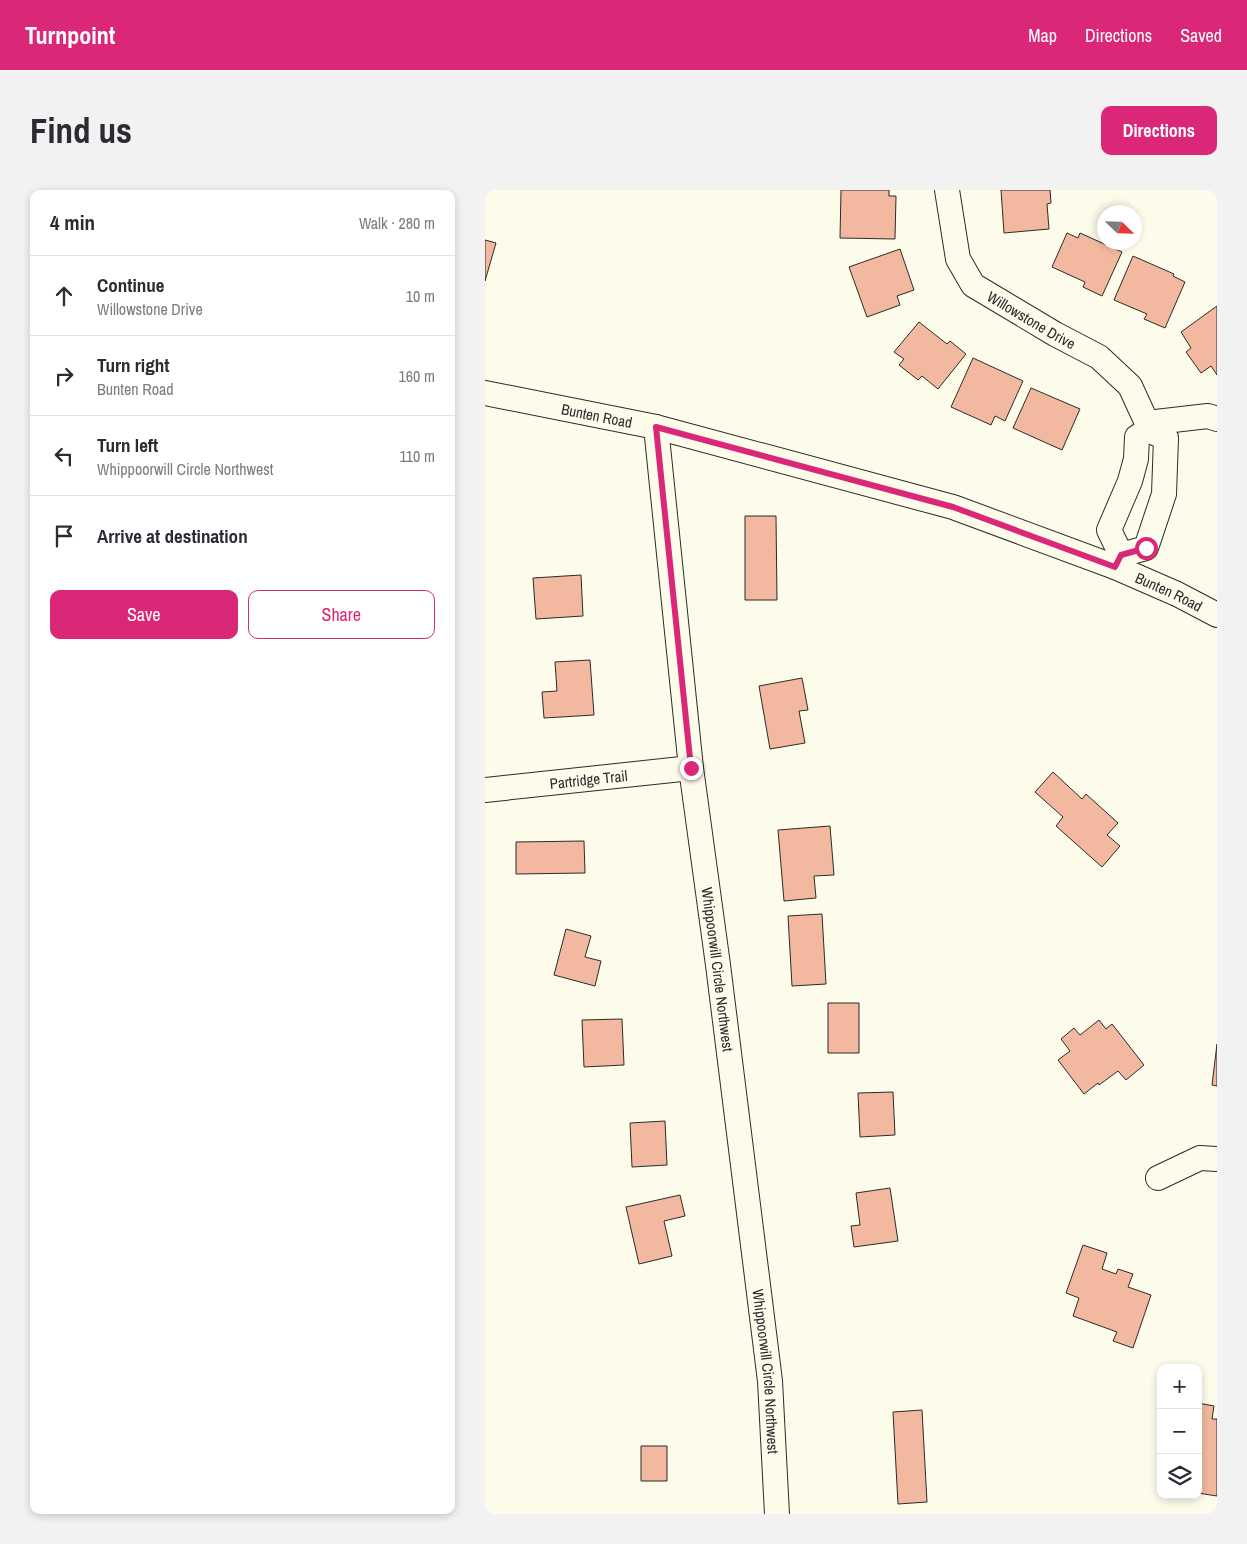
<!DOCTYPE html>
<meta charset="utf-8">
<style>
:root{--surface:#fff;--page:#f2f2f3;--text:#2b2b33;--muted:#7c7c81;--line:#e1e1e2;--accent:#db2777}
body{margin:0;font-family:"Archivo Narrow",sans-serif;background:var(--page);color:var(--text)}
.controls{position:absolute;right:15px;bottom:15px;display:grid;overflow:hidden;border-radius:10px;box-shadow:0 2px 8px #0003}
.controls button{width:45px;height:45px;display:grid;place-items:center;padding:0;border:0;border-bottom:1px solid var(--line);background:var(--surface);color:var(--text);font:25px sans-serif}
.compass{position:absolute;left:612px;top:15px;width:45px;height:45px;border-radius:50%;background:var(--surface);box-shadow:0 2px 8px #0003;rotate:113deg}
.stop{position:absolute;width:15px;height:15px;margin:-11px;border:4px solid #db2777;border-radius:50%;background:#fff}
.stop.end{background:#db2777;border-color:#fff;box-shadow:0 1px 5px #0008}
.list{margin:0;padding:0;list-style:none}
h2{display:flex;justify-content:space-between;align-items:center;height:65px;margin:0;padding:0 20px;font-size:21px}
h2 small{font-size:16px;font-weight:400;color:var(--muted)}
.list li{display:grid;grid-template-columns:32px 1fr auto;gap:15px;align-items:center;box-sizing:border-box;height:80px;padding:0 20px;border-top:1px solid var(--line)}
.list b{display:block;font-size:19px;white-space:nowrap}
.list p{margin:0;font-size:16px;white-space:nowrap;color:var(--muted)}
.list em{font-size:16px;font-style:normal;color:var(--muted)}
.actions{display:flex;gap:10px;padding:15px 20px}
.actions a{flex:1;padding:11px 0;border:1px solid var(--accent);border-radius:10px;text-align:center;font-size:18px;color:var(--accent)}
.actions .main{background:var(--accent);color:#fff}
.icon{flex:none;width:28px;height:28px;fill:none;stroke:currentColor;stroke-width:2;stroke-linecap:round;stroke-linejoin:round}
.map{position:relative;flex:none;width:732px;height:1324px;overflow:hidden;border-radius:10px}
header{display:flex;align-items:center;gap:30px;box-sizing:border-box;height:70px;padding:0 25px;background:var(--accent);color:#fff}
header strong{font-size:24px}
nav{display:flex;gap:28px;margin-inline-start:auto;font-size:18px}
.intro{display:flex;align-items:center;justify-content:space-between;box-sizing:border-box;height:120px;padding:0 30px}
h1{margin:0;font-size:35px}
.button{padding:12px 22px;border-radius:10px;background:var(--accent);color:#fff;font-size:18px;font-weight:700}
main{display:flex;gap:30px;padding:0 30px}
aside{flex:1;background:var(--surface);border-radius:10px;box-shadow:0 2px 8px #0003}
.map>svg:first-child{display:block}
</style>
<header>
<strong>Turnpoint</strong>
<nav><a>Map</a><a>Directions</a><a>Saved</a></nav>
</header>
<div class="intro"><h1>Find us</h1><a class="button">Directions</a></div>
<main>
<aside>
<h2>4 min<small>Walk · 280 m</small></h2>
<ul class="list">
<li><svg class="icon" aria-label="ahead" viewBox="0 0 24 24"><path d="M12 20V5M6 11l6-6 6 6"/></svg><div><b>Continue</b><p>Willowstone Drive</p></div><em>10 m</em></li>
<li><svg class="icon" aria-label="right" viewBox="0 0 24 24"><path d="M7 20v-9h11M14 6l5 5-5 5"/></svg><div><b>Turn right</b><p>Bunten Road</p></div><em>160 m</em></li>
<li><svg class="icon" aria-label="left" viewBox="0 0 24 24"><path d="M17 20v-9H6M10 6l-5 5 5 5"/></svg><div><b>Turn left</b><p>Whippoorwill Circle Northwest</p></div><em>110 m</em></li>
<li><svg class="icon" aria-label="arrive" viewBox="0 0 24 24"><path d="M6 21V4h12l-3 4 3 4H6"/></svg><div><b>Arrive at destination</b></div></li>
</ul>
<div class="actions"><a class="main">Save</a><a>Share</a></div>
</aside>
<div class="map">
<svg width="732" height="1324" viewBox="0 0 732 1324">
<rect width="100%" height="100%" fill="#fdfbea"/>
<!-- building -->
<path fill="#f2b8a0" stroke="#2b2b2b" d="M356,0H404V6H411L410,49L355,48Z
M516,0H565L566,13L562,14L564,39L519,43Z
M582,43L593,48L595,43L637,62L617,106L598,97L600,92L567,77Z
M0,50L11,53L0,91Z
M415,59L429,100L412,106L415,115L382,127L364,77Z
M648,66L689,84L688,86L700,92L680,138L659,129L662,124L629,110Z
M732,116V185L726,176L716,183L701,162L706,158L696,142Z
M434,132L462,154L465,151L481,164L453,199L437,186L433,190L414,175L419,169L409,162Z
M488,168L538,191L520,231L510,226L506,235L466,217Z
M546,198L595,219L577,260L528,238Z
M260,326H291L292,410H260Z
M96,385L98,426L51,429L48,388Z
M105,470L109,525L59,528L57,502L72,501L70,472Z
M317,488L323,520L314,521L320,553L285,559L274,496Z
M568,582L597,609L601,604L633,633L622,645L635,656L617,677L571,636L578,627L550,602Z
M345,636L349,685L329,686L331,708L299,711L293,640Z
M99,651L100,683L31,684V652Z
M337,724L341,794L307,796L303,726Z
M81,739L106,746L100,767L116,771L110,796L69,785Z
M343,813H374V863H343Z
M137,829L139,875L99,877L97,830Z
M614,830L621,839L627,834L659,875L641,890L633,881L614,895L613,893L599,904L573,870L585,861L576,849L589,838L595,845Z
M732,854V896L727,895Z
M408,902L410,945L375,947L373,903Z
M180,931L182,975L147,977L145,933Z
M405,998L413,1051L369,1057L366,1036L375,1035L371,1003Z
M195,1005L200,1026L179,1031L187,1066L154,1074L141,1017Z
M598,1055L622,1063L617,1079L631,1084L633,1079L648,1084L643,1097L666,1105L648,1158L628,1151L632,1142L588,1126L594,1108L581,1103Z
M713,1213L729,1216L727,1229H732V1306L713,1303Z
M437,1220L442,1312L413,1314L408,1222Z
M156,1256H182V1291H156Z"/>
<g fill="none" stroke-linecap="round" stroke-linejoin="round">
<!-- minor casing -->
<g stroke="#2b2b2b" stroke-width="26">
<g id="minor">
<path id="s1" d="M462,0L473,69L488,95L570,144L614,167L645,196L662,233L663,240"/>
<path id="s2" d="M0,203L171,237L468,317L630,377L692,404L732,425"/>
<path d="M662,233L723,226L732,229"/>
<path id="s3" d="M171,237L206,578L233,775L285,1191L292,1324"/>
<path d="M636,365L624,340L645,291L651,269L652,247L663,240"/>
<path d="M630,377L636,365L661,358L679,304L681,248L663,240"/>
<path id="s4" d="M0,600L206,578"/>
<path d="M673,988L715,968L732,969"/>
</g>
</g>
<!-- minor -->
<use href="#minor" stroke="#fdfbea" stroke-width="24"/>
</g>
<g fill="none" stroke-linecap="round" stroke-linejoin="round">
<!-- route -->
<path stroke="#db2777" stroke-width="6" d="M206,578L171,237L468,317L630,377L636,365L661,358"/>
</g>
<g text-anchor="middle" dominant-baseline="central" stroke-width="4" stroke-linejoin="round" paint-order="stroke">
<!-- street labels -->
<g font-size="15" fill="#2b2b2b" stroke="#fdfbea">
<text stroke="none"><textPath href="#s1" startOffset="168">Willowstone Drive</textPath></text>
<text stroke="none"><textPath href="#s2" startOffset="114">Bunten Road</textPath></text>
<text stroke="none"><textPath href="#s2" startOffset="714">Bunten Road</textPath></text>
<text stroke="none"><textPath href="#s4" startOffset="104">Partridge Trail</textPath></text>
<text stroke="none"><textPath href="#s3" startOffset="546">Whippoorwill Circle Northwest</textPath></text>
<text stroke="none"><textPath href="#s3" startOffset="951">Whippoorwill Circle Northwest</textPath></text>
</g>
</g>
</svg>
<div class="controls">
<button>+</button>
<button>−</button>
<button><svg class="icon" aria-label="layers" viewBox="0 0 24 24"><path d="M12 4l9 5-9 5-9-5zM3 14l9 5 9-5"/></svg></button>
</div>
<svg class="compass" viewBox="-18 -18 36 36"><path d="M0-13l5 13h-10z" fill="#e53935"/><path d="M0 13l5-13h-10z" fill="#7c7c81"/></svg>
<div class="stop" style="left:661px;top:358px"></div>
<div class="stop end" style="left:206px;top:578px"></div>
</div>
</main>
